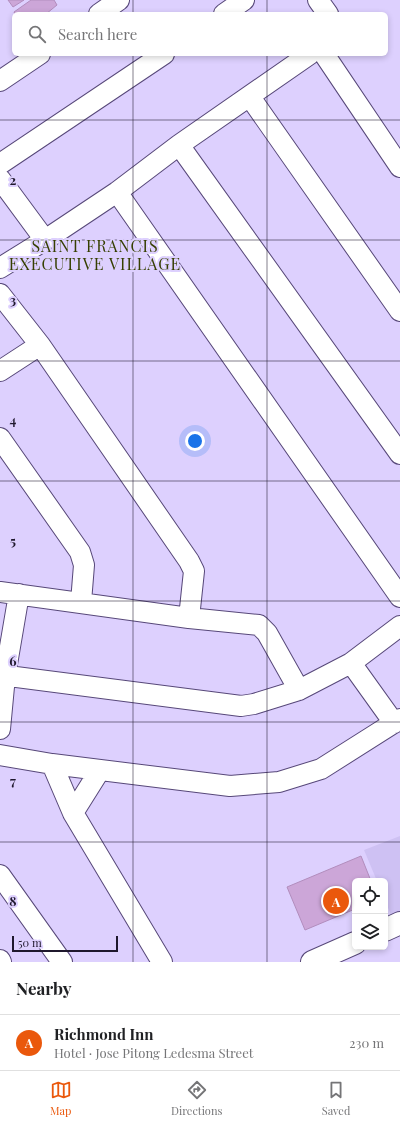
<!DOCTYPE html>
<meta charset="utf-8">
<style>
:root{--surface:#fff;--page:#f2f2f2;--text:#202124;--muted:#757577;--line:#e0e0e0;--accent:#ea580c}
body{margin:0;font-family:"Playfair Display",serif;background:var(--page);color:var(--text)}
.controls{position:absolute;right:12px;bottom:12px;display:grid;overflow:hidden;border-radius:6px;box-shadow:0 2px 6px #0003}
.controls button{width:36px;height:36px;display:grid;place-items:center;padding:0;border:0;border-bottom:1px solid var(--line);background:var(--surface);color:var(--text);font:20px sans-serif}
.scale{position:absolute;left:12px;bottom:10px;width:106px;box-sizing:border-box;padding-left:4px;border:2px solid #1f182d;border-top:0;font-size:11px;line-height:14px;white-space:nowrap;color:#1f182d;-webkit-text-stroke:3px #ddd0fe;paint-order:stroke}
.you{position:absolute;left:195px;top:441px;width:14px;height:14px;margin:-10px;border:3px solid #fff;border-radius:50%;background:#1a73e8;box-shadow:0 0 0 6px #1a73e833}
.badge{display:grid;place-items:center;width:26px;height:26px;border-radius:50%;background:var(--accent);color:#fff;font-size:13px;font-weight:700}
.pin{position:absolute;translate:-50% -50%;border:2px solid #fff;box-shadow:0 1px 4px #0006}
.list{margin:0;padding:0;list-style:none}
h2{display:flex;justify-content:space-between;align-items:center;height:52px;margin:0;padding:0 16px;font-size:17px}
h2 small{font-size:13px;font-weight:400;color:var(--muted)}
.list li{display:grid;grid-template-columns:26px 1fr auto;gap:12px;align-items:center;box-sizing:border-box;height:56px;padding:0 16px;border-top:1px solid var(--line)}
.list b{display:block;font-size:15px;white-space:nowrap}
.list p{margin:0;font-size:13px;white-space:nowrap;color:var(--muted)}
.list em{font-size:13px;font-style:normal;color:var(--muted)}
.icon{flex:none;width:22px;height:22px;fill:none;stroke:currentColor;stroke-width:2;stroke-linecap:round;stroke-linejoin:round}
.map{position:relative;flex:none;width:400px;height:962px;overflow:hidden}
.search{position:absolute;background:var(--surface);box-shadow:0 2px 6px #0003;left:12px;right:12px;top:12px;height:44px;display:flex;align-items:center;gap:10px;box-sizing:border-box;padding:0 14px;border-radius:6px;color:var(--muted);font-size:15px}
.sheet{height:108px;background:var(--surface)}
nav{display:flex;justify-content:space-around;align-items:center;box-sizing:border-box;height:56px;border-top:1px solid var(--line);background:var(--surface);font-size:11px;color:var(--muted)}
nav a{display:grid;justify-items:center;gap:2px}
nav .on{color:var(--accent)}
.map>svg:first-child{display:block}
</style>
<div class="map">
<svg width="400" height="962" viewBox="0 0 400 962">
<rect width="100%" height="100%" fill="#ddd0fe"/>
<!-- built -->
<path fill="#cec1f3" d="M400,836V911L391,915L385,900V881H377L364,850Z"/>
<!-- building -->
<path fill="#cca6d8" stroke="#b28dbd" d="M8,0H24L13,7Z
M31,0H54L57,5L46,14H15L14,12Z
M361,856L371,881H355V909L305,930L287,887Z"/>
<g fill="none" stroke-linecap="round" stroke-linejoin="round">
<!-- minor casing -->
<g stroke="#574879" stroke-width="22">
<path id="minor" d="M318,0L328,14
M99,14L119,0
M224,14L244,0
M324,54L400,167
M0,81L40,54
M250,97L400,311
M179,145L400,454
M0,164L164,54
M0,179L45,240
M117,192L400,597
M0,268L45,240L117,192L179,145L310,54
M0,294L40,345L189,561L194,571L189,618
M0,371L40,345
M0,438L80,552L84,565L81,602
M0,592L189,618L259,625L267,633L299,690
M351,663L394,723
M0,675L241,706L254,704L299,690L351,663L400,626
M0,729L5,676L19,594
M0,755L52,764L230,786L279,782L321,769L400,719
M52,764L73,813L162,962
M73,813L100,770
M0,875L62,962
M0,960L1,962"/>
</g>
<!-- major casing -->
<g stroke="#574879" stroke-width="24">
<path id="major" d="M385,930L400,923
M312,962L355,943"/>
</g>
<!-- minor -->
<use href="#minor" stroke="#fff" stroke-width="20"/>
<!-- major -->
<use href="#major" stroke="#fff" stroke-width="22"/>
</g>
<!-- grid -->
<path fill="none" stroke="#1f182d" stroke-width="1" stroke-opacity="0.55" d="M133,0V14M267,0V14M133,54V962M267,54V962M0,120H400M0,240H400M0,361H400M0,481H400M0,601H400M0,722H400M0,842H400"/>
<g text-anchor="middle" dominant-baseline="central" stroke-width="4" stroke-linejoin="round" paint-order="stroke">
<!-- quarter labels -->
<g font-size="16" letter-spacing="1" fill="#363f01" stroke="#ddd0fe">
<text x="95" y="245">SAINT FRANCIS<tspan x="95" dy="18">EXECUTIVE VILLAGE</tspan></text>
</g>
</g>
<g font-size="13" text-anchor="middle" font-weight="bold" fill="#1f182d" stroke="#ddd0fe" stroke-width="4" stroke-linejoin="round" paint-order="stroke">
<text x="13" y="185">2</text>
<text x="13" y="305">3</text>
<text x="13" y="425">4</text>
<text x="13" y="546">5</text>
<text x="13" y="666">6</text>
<text x="13" y="786">7</text>
<text x="13" y="906">8</text>
</g>
</svg>
<div class="controls">
<button><svg class="icon" aria-label="locate" viewBox="0 0 24 24"><circle cx="12" cy="12" r="6"/><path d="M12 2v4M12 18v4M2 12h4M18 12h4"/></svg></button>
<button><svg class="icon" aria-label="layers" viewBox="0 0 24 24"><path d="M12 4l9 5-9 5-9-5zM3 14l9 5 9-5"/></svg></button>
</div>
<div class="scale">50 m</div>
<div class="you"></div>
<div class="pin badge" style="left:336px;top:901px">A</div>
<div class="search"><svg class="icon" aria-label="search" viewBox="0 0 24 24"><circle cx="10" cy="10" r="6"/><path d="M15 15l6 6"/></svg>Search here</div>
</div>
<section class="sheet">
<h2>Nearby<small></small></h2>
<ul class="list">
<li><span class="badge">A</span><div><b>Richmond Inn</b><p>Hotel · Jose Pitong Ledesma Street</p></div><em>230 m</em></li>
</ul>
</section>
<nav>
<a class="on"><svg class="icon" aria-label="map" viewBox="0 0 24 24"><path d="M3 6l6-2 6 2 6-2v14l-6 2-6-2-6 2zM9 4v14M15 6v14"/></svg>Map</a>
<a><svg class="icon" aria-label="directions" viewBox="0 0 24 24"><path d="M12 3l9 9-9 9-9-9zM9 14v-3h6M13 9l2 2-2 2"/></svg>Directions</a>
<a><svg class="icon" aria-label="saved" viewBox="0 0 24 24"><path d="M7 4h10v16l-5-4-5 4z"/></svg>Saved</a>
</nav>
